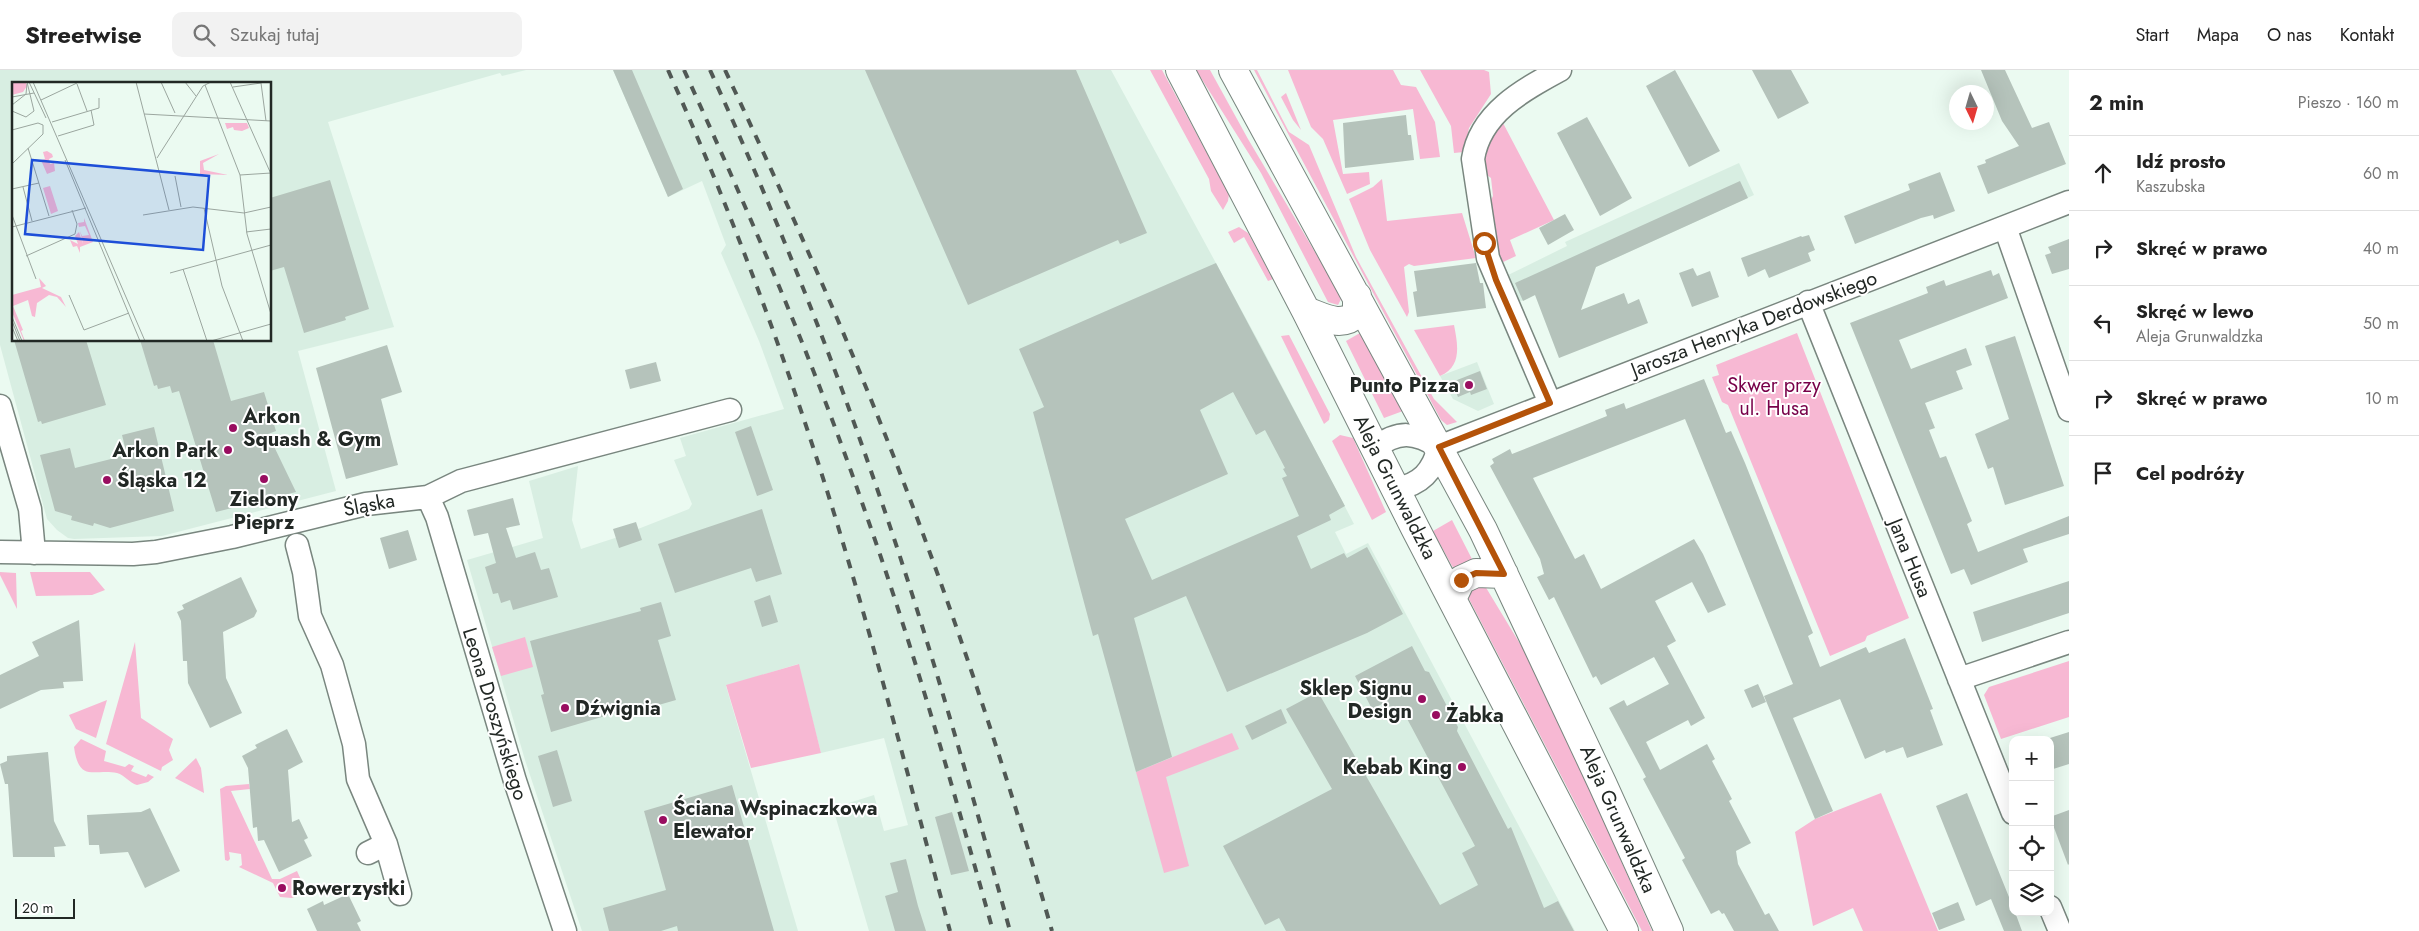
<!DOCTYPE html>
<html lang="pl">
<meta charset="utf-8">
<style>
:root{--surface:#fff;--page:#f2f2f2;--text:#222;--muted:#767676;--line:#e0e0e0}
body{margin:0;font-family:Jost,sans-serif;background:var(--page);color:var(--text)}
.controls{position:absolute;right:15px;bottom:15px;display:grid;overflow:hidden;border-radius:10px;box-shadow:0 5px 20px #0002}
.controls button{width:45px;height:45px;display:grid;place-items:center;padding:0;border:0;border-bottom:1px solid var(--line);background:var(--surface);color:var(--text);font:25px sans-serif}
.compass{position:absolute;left:1949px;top:15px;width:45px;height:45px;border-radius:50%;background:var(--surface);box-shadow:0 5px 20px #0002;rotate:175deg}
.scale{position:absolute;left:15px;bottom:12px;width:60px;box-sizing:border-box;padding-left:5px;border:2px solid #222825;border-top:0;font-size:14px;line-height:18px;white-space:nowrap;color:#222825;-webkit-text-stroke:4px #fff;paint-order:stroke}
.stop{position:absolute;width:15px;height:15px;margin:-11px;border:4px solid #b45309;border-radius:50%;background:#fff}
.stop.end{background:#b45309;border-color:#fff;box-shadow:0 1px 5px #0008}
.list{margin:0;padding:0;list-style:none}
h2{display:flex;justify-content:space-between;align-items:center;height:65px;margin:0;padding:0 20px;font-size:21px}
h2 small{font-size:16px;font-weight:400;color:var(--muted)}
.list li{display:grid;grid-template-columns:32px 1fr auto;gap:15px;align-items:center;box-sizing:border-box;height:75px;padding:0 20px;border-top:1px solid var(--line)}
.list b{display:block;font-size:19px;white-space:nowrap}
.list p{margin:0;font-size:16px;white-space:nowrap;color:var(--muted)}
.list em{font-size:16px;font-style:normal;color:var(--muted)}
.icon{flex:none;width:28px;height:28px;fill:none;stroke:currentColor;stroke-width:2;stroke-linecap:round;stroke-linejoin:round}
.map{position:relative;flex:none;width:2069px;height:861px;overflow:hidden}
header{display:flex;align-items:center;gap:30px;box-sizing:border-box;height:70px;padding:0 25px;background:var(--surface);border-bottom:1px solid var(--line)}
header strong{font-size:24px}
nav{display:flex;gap:28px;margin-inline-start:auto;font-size:18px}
.search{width:350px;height:45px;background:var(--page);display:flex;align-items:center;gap:12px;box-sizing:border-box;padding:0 18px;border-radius:10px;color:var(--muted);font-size:19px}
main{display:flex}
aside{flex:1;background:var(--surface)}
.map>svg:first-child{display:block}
</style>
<header>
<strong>Streetwise</strong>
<div class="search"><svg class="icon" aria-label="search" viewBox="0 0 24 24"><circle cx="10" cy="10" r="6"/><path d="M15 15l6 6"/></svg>Szukaj tutaj</div>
<nav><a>Start</a><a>Mapa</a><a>O nas</a><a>Kontakt</a></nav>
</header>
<main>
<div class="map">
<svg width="2069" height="861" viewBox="0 0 2069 861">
<rect width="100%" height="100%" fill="#ebfaf1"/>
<!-- built -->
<path fill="#d8eee2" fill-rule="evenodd" d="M0,0H526L502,6L500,3L328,52L394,257L298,281L336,421L162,466L74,469L68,468L57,460L47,449L0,275ZM14,14H270V270H14Z
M613,0H1111L1261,276L1354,454L1335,462L1346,484L1368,473L1575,861H869L833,738L874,725L884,761L908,755L884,668L821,683L798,594L726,616L798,861H582L525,690L467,490L543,468L529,411L578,396L572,450L581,479L615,468L689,439L692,434L674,390L686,386L680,368L784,339L759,271L721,183L726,175L702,111L668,127Z
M1739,93L1754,125L1515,234L1502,208L1567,176L1565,172Z
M1477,292L1494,334L1478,341L1453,329L1440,306Z"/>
<!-- green -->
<path fill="#f7b8d3" d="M1150,0H1162L1229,124L1228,131L1223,140L1211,121L1209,109Z
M1196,0H1210L1248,69L1338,221L1341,229L1338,235L1328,232L1261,103Z
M1254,0H1257L1289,62L1309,75L1356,187L1434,329L1457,352L1447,355L1441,350Z
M1288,0H1393L1401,15L1416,17L1435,52L1440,87L1420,89L1413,39L1333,50L1343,104L1369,102L1370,114L1347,124L1323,69L1311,57Z
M1420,0H1484L1489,2L1491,24L1469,58L1464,82L1454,83L1451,56Z
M1286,23L1301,60L1293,50L1281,27Z
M1503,53L1554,150L1510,170L1516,186L1501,193L1498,192L1490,132L1493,126L1491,108L1478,98C1479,81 1489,64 1503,53Z
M1382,109L1387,151L1462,143L1476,188L1414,196L1409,194L1404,197L1409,242L1407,247L1370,180L1349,129L1373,117Z
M1239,157L1248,163L1273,209L1268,211L1244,167L1234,173L1228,162Z
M1454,255C1458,275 1462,297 1440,306L1414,260Z
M1360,263L1403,341L1384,348L1346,271Z
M1797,263L1909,548L1867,566L1865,571L1830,586L1728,335L1722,332L1712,307L1719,305L1716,295Z
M1289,265L1330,344L1329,350L1324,354L1281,266Z
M1340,365L1353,368L1386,442L1372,450L1332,371Z
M1452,450L1474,493L1456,500L1452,496L1433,461Z
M0,502L16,503L17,539L0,505Z
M30,502H90L105,520L92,525L36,526Z
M1485,516L1540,607L1652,861H1642L1468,527L1470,518Z
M525,567L533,597L501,606L492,577Z
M135,572L141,648L173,669L169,680L173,690L162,697L161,701L106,674Z
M2069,591V647L2001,669L1984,625L1989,617Z
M799,594L821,683L751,698L726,615Z
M107,630L96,668L76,659L69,645Z
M1232,663L1239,679L1166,707L1189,796L1164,803L1136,702Z
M81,669L106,681L104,691L125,697L129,694L134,696L131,701L146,707L148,704L154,707L148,712L137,715C129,713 125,705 117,703C95,698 79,714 74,677Z
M196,688L201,698L204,723L175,708Z
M249,714L250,719L231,721L272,809H280L297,801L306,821L292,828L280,827L273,813L239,797L242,795L241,784L229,782L230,789L228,791L225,790L220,719L226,716Z
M1881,723L1938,861H1863L1853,838L1813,856L1795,762L1815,749Z"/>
<!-- building -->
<path fill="#b5c3bb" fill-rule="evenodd" d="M613,0H632L683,119L668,127Z
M865,0H1076L1147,163L1120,174L1118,170L968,235Z
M1675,0L1720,81L1689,97L1646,16Z
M1752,0H1791L1809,33L1778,49Z
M1981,0H2005L2032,58L2049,52L2066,94L1988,124L1977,96L1986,93L1985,90L2019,76L2002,51Z
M1406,45L1408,65H1411L1414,90L1345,98L1343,53Z
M1587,47L1632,128L1600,146L1557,63Z
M1940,102L1955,141L1934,149L1933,145L1921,148L1855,174L1844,146L1910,120L1908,114Z
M330,110L369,239L345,247L346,250L304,263L284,197L270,201V128Z
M1740,111L1748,128L1596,197L1581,240L1624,223L1628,234L1639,229L1648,253L1559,288L1535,225L1523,231L1515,213Z
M1565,144L1574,160L1548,175L1539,158Z
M1809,165L1815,180L1808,183L1811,191L1769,208L1765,199L1748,207L1741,188L1801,166L1802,167Z
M2069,169V199L2052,204L2045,185L2051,183L2048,177Z
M1216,193L1345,436L1329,445L1331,450L1297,466L1311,499L1344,483L1347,488L1367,477L1403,544L1367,563L1227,622L1186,526L1134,548L1172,687L1136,702L1098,564L1093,566L1033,342L1044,337L1019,279ZM1233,322L1256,365L1265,360L1285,398L1283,399L1287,406L1282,408L1299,446L1152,510L1125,449L1228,404L1200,340Z
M1476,193L1480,213H1483L1486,238L1417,247L1413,222L1417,221L1414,201Z
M1693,198L1697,206L1710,201L1719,227L1692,237L1679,203Z
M1991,200L1993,206L1999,203L2008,228L1899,270L1911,299L1966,278L1972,295L1956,301L1963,319L1925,333L1935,358L1929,360L1940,388L1946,386L1972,451L1967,454L1978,482L2069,446V464L2023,479L2028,492L1971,515L1964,499L1951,504L1850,253L1928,223L1926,217L1944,210L1946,216Z
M2015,266L2064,416L2005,435L1993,397L1988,399L1975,364L2009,349L1985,276Z
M14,270H86L106,335L42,354L41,351L38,352Z
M140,270H213L231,331L264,322L276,361L268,364L296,422L216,442L179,321L172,323L170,316L158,319L157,315L154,316Z
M387,275L402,322L381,329L398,395L346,409L316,298Z
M656,292L661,311L630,319L625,300Z
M1480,301L1487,319L1471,325L1470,322L1458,327L1452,312Z
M1704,309L1726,363L1731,361L1745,393L1813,563L1808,566L1820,597L1866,577L1869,583L1905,568L1933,639L1930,640L1943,675L1907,688L1903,677L1886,683L1885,680L1865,689L1840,629L1793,648L1833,741L1815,749L1764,626L1793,614L1685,349L1533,408L1575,489L1584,484L1601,519L1694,469L1703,484L1726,535L1708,543L1692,512L1655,531L1676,571L1667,576L1705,648L1691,656L1688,650L1646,672L1660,700L1707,674L1715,689L1712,691L1732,729L1729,731L1751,773L1736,781L1738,794L1765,845L1769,843L1779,861H1734L1724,843L1722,844L1719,840L1711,844L1682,790L1685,788L1643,709L1646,707L1609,638L1624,630L1627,636L1669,614L1654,587L1601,615L1596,606L1593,608L1554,527L1549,530L1537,507L1544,504L1540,489L1490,396L1494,393L1492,389L1510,379L1512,384L1607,346L1605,340L1624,333L1626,339Z
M751,356L773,420L757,426L735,362Z
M154,357L174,441L110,458L94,453L93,456L71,450L72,446L55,441L40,385L70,378L75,398L127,385L122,365Z
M513,428L520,455L506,458L516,488L535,482L541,500L549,498L558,527L513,540L510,530L501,533L498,523L493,524L485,497L496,493L488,463L474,466L467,440Z
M762,439L782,504L756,512L751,498L675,523L658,474Z
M636,452L642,470L619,478L613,459Z
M408,460L417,490L389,499L380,468Z
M241,507L257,541L254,547L223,562L226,608L242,643L210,658L188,613L187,591H183L181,551L177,542L184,539L182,535Z
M2069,511V543L1982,572L1973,542Z
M770,525L778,552L762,557L754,531Z
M661,532L671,566L658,570L676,630L641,640L639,636L551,662L541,625L544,624L530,571L641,541L640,538Z
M79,550L83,611L63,612L64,618L41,620L0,639V605L39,586L32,572Z
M1412,576L1425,601L1429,602L1458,657L1457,661L1508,759L1511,757L1544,838L1558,831L1574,861H1286L1279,848L1265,855L1223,776L1332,719L1286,639L1318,622L1440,835L1478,815L1462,783L1475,776L1404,643L1397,647L1390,636L1384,639L1382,634L1372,639L1355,606Z
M1758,614L1766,632L1752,638L1744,620Z
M1281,639L1287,653L1252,670L1245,656Z
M287,659L303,692L288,700L292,752L299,749L308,768L304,770L312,786L279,802L264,770L258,771L257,757L253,758L248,698L242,686L257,678L255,675Z
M2069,662V694L2050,700V668Z
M557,680L572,731L553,737L538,686Z
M48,682L54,751L66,776L54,777L55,787H13L8,714H5L0,694L7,691V686Z
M732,715L774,861H678L677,856L661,861H609L603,838L666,820L644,741Z
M1967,723L2013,837V842H2015L2022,861H2004L1991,829L1976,836L1936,736Z
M150,738L180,801L145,818L128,782L100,784L99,775H89L87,745L141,742Z
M2069,740V794L2068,795L2050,747Z
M952,742L969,801L951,805L935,747Z
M906,789L918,836L926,861H895L885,826L898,822L890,793Z
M348,824L361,851L357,853L361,861H317L307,839L323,831L324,835Z
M1958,832L1965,850L1939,860L1932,843Z"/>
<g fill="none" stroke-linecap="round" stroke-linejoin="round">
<!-- minor casing -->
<g stroke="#79867f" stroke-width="25">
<path id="minor" d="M2005,157L2069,340
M1808,232L2013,743
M1550,333L1488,188L1473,89C1480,43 1523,20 1560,0
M0,336L30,439L34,483
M1439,377L2069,132
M1375,378C1398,360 1415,362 1439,377
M1395,419C1421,415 1433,401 1439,377
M428,427L437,447L515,711L565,861
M297,475L304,502L310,546L332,595L354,674L358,709L386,774L400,824
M0,482L133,484L156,482L232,467L366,434L428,427L461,411L730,340
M1959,609L2069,572
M368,783L386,774
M2050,837L2060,861"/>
</g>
<!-- primary casing -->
<g stroke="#79867f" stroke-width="30">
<path id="primary" d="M1180,0L1306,241L1415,458L1624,861
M1233,0L1483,460L1602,713L1669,861
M1306,241C1323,247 1342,259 1357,243V226
M1452,529L1461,510L1476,503L1504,504"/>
</g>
<!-- minor -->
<use href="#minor" stroke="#fff" stroke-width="22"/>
<!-- primary -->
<use href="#primary" stroke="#fff" stroke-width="28"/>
<!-- rail -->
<path stroke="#505854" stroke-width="4" stroke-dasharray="9 9" stroke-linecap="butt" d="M668,0C734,147 790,299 837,453C878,588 913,725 950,861
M684,0C751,147 815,294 867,447C915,583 954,722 993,861
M710,0C770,132 825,267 872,404C925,555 968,708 1010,861
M725,0C786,130 845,261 897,395C956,548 1007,703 1052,861"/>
</g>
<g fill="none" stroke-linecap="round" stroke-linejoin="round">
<!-- route -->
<path stroke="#b45309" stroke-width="6" d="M1461,510L1476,503L1504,504L1439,377L1550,333L1496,210L1484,173"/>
</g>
<!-- markers -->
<g fill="#990d60" stroke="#fff" stroke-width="2">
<circle cx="1469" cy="315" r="5"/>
<circle cx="233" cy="358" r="5"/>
<circle cx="228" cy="380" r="5"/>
<circle cx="264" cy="409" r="5"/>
<circle cx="107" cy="410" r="5"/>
<circle cx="1422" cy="629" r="5"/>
<circle cx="565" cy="638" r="5"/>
<circle cx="1436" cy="645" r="5"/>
<circle cx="1462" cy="697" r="5"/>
<circle cx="663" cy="750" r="5"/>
<circle cx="282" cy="818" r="5"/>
</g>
<g text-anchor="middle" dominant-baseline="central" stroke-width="4" stroke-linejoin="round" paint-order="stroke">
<!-- street labels -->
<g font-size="20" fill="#222825" stroke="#fff">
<text transform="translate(1754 254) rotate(-21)">Jarosza Henryka Derdowskiego</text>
<text transform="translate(1395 417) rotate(63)">Aleja Grunwaldzka</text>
<text transform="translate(369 435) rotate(-11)">Śląska</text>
<text transform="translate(1910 488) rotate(68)">Jana Husa</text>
<text transform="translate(495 644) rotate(73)">Leona Droszyńskiego</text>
<text transform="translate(1618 749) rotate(66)">Aleja Grunwaldzka</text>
</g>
<!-- poi labels -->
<g font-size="20" font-weight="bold" fill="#222825" stroke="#fff" text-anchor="start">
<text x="1459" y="315" text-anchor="end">Punto Pizza</text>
<text x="243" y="346">Arkon<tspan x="243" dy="23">Squash &amp; Gym</tspan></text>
<text x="218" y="380" text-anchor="end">Arkon Park</text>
<text x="117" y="410">Śląska 12</text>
<text x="264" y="429" text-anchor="middle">Zielony<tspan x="264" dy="23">Pieprz</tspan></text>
<text x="1412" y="618" text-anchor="end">Sklep Signu<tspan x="1412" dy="23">Design</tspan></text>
<text x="575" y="638">Dźwignia</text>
<text x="1446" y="645">Żabka</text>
<text x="1452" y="697" text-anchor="end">Kebab King</text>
<text x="673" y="738">Ściana Wspinaczkowa<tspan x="673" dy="23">Elewator</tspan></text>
<text x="292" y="818">Rowerzystki</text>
</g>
<!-- park labels -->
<g font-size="20" fill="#770049" stroke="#fff">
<text x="1774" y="315">Skwer przy<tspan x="1774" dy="23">ul. Husa</tspan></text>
</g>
</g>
<!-- overview -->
<g transform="translate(12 12)">
<rect width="259" height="259" fill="#ebfaf1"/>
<path d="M0,0H14L15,4L11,10L0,13ZM213,41H235L237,46L230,49L222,48L221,45L215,47ZM35,69L40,72L41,75L37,77L38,82L42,81L43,89L35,92L29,78L33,77L31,70ZM207,72L191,81L192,88L216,93L188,92V79ZM38,104L46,129L39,132L31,106ZM72,136L81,160L68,165V171L65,164L61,165L58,158L66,162L63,154L67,150L71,162L68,149L70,154L77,153L73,144L67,145L66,141L72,140ZM27,196L34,204L30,206L49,215L54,225L45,215L37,213L25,221L23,235L20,234L16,218L1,224L11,248L9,249L13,259H12L0,230V213L29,205Z" fill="#f7b8d3"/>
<path fill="none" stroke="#9ba69f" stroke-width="1" d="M17,0L34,36M21,0L133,259M124,0L157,128M149,0L163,31M173,0L184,14M218,0L259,92M65,2L75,29M193,3L228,93L235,152L259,232M221,5L249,1L254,39M0,15L22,11M29,18L65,1M0,23L14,12L15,2M0,29L14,35L22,29L15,0M132,32L259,39M40,40L87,26V16M0,48L26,41L31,43M46,54L82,43L79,28M16,66L37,134M145,76L191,4L199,0M53,78L128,259M0,82L31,52V43M228,93L259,91M163,94L169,125M11,105L20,139M0,107L27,101M192,126L210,204L231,259M0,133L24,197M131,133L181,125L232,131L259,125M0,145L74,126M234,150L259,147M14,174L63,152L65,142L60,128M171,187L195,259M158,191L259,163M57,213L72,248L117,231M0,235L10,259M0,239L8,259M0,245L6,259M199,259L259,242"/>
<path fill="#1d4ed8" fill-opacity="0.15" stroke="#1d4ed8" stroke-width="2.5" d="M20,78L197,94L191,168L13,152Z"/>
<rect width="259" height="259" fill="none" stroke="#222825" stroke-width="2.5"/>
</g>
</svg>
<div class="controls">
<button>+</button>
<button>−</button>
<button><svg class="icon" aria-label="locate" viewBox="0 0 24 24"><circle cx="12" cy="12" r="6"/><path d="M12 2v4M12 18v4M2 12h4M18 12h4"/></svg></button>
<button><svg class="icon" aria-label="layers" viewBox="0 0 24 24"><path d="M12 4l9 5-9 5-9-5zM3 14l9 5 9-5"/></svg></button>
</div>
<svg class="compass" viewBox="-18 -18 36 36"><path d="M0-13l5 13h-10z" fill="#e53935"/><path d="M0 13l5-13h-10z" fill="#767676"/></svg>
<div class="scale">20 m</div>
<div class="stop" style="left:1484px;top:173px"></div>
<div class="stop end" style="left:1461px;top:510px"></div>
</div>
<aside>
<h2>2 min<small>Pieszo · 160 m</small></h2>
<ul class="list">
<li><svg class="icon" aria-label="ahead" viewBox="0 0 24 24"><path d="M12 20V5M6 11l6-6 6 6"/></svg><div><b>Idź prosto</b><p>Kaszubska</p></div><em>60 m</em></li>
<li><svg class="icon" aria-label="right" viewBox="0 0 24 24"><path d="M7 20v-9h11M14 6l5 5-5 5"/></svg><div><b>Skręć w prawo</b></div><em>40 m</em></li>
<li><svg class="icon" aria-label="left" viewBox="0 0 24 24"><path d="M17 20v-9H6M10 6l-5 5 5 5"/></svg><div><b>Skręć w lewo</b><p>Aleja Grunwaldzka</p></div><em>50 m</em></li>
<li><svg class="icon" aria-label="right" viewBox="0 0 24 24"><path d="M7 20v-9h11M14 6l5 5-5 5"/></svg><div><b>Skręć w prawo</b></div><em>10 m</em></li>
<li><svg class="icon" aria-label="arrive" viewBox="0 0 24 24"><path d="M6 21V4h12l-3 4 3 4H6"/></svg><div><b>Cel podróży</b></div></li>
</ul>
</aside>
</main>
